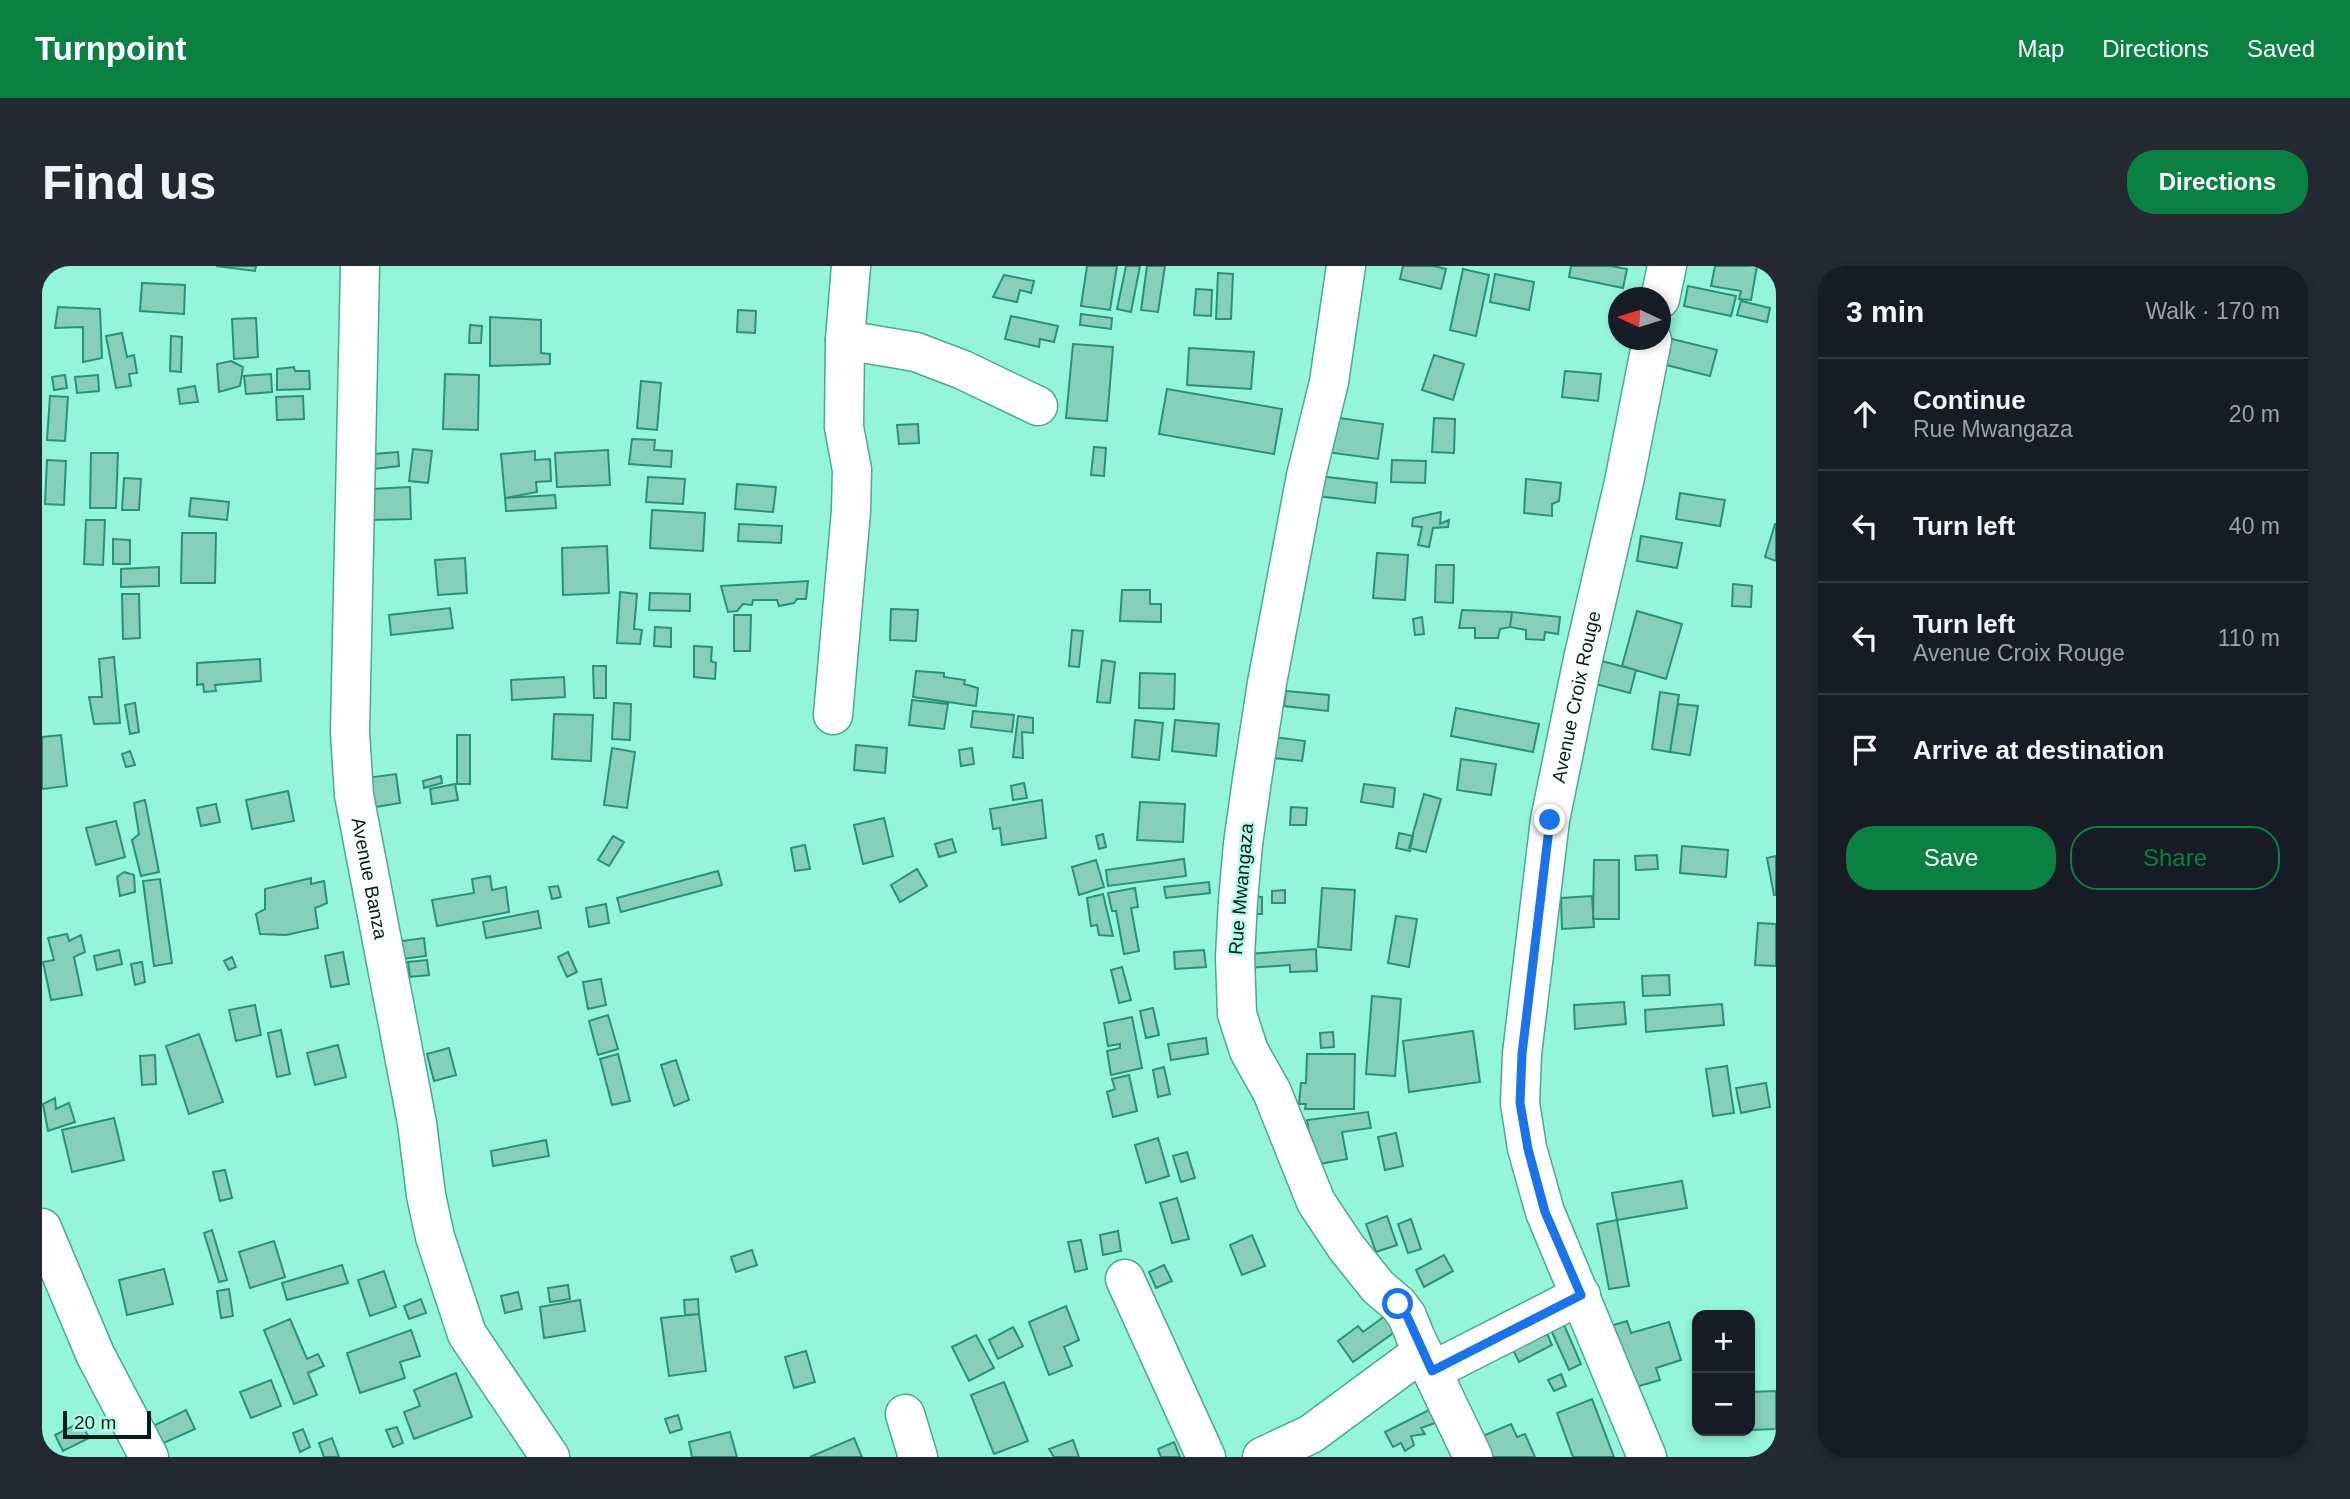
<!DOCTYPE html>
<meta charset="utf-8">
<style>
:root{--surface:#171b24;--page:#242831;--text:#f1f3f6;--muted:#9ea1a6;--line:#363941;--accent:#0b8043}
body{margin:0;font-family:Arial,sans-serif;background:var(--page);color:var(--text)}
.controls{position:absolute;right:21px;bottom:21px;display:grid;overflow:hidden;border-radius:14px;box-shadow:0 4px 10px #0003}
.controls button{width:63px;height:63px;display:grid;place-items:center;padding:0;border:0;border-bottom:2px solid var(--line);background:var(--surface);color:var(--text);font:35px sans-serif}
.compass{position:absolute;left:1566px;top:21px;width:63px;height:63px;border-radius:50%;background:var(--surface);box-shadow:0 4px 10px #0003;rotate:274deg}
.scale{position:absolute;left:21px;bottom:18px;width:88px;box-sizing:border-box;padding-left:7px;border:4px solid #001e16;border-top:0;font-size:19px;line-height:24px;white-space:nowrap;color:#001e16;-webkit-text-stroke:5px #b4fee7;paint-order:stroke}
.stop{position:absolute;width:21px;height:21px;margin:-16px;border:5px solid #1a73e8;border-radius:50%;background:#fff}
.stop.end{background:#1a73e8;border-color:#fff;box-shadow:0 2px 7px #0008}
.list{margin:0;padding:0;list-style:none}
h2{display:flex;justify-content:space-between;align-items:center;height:91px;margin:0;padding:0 28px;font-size:30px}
h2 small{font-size:23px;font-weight:400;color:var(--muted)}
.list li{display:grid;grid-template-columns:46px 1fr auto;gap:21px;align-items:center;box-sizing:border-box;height:112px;padding:0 28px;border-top:2px solid var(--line)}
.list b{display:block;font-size:26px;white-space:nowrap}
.list p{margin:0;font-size:23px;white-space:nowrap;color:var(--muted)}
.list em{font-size:23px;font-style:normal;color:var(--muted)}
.actions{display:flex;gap:14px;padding:21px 28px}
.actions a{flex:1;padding:16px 0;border:2px solid var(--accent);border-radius:28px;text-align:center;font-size:24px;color:var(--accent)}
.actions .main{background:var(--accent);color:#fff}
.icon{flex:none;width:38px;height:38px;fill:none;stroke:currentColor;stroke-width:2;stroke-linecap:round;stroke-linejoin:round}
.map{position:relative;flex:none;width:1734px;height:1191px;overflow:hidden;border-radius:28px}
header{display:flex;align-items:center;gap:42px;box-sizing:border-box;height:98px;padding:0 35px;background:var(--accent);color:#fff}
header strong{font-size:33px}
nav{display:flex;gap:38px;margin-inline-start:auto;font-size:24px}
.intro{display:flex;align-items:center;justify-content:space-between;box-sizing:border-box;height:168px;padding:0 42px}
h1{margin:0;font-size:49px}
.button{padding:18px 32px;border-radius:28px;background:var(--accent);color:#fff;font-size:24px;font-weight:700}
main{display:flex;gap:42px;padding:0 42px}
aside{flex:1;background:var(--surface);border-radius:28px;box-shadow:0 4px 10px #0003}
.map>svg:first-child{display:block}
</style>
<header>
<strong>Turnpoint</strong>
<nav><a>Map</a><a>Directions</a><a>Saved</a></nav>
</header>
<div class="intro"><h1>Find us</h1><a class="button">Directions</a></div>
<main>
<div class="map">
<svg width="1734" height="1191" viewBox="0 0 1734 1191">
<rect width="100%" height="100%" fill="#95f5d8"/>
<!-- building -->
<path fill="#86cfb8" stroke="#2a9177" stroke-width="2" d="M174,0H214L213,5Z
M1045,0H1075L1068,44L1039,40Z
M1084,0H1098L1089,46L1075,43Z
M1105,0H1123L1116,46L1099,44Z
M1361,0H1392L1404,3L1399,23L1358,13Z
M1529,0H1569L1585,3L1581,22L1527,11Z
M1673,0H1715L1709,34L1697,33L1699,25L1669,20Z
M1421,3L1447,9L1434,70L1408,64Z
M1176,7L1191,8L1189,53H1174Z
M1453,8L1492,16L1487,44L1448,36Z
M962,9L992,15L989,27L978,24L975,36L951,31Z
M100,17L143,19L142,48L98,45Z
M1646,20L1694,30L1689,50L1642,40Z
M1154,23L1170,24L1169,50L1152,49Z
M1699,35L1728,42L1725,56L1695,49Z
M16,41L58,43L60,92L41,96V61L13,62Z
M696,44L714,45L713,67L695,66Z
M1039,48L1070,52L1069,63L1038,59Z
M969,50L1016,60L1012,76L998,73L997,81L963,73Z
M448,51L499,54V87L508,88V98L448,100Z
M214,52L216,91L192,93L190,53Z
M428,59L440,60L439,77H427Z
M80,67L85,91L92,89L95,107L87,108L89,120L74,122L64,70Z
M129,70L140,71L139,106L128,105Z
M1622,71L1675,84L1668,110L1616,97Z
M1031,78L1071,81L1065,155L1024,152Z
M1147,82L1212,86L1209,123L1145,119Z
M1392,89L1422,98L1411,134L1380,124Z
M189,95L201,101L198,120L177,126L175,98Z
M252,101L253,105H267L268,123L235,124V103Z
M1523,105L1559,108L1556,135L1520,131Z
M229,108L230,126L204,128L202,110Z
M403,108L437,109L436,164L401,163Z
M23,109L25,122L12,124L10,111Z
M56,109L57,125L35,127L33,111Z
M599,115L619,117L615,164L595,162Z
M153,120L156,136L138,138L136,123Z
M1125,123L1240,143L1232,188L1117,168Z
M8,130L26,131L23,175L5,174Z
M261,130L262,153L235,154L234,131Z
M1290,151L1341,158L1336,193L1284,186Z
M1392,152L1413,153L1412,187L1390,186Z
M876,158L877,177L857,178L855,159Z
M590,173L613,174L612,184L630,185L629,201L587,198Z
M1052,181L1064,182L1062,210L1049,209Z
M371,183L390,185L386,217L367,215Z
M566,184L568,219L515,221L513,187Z
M493,185V194L508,193L509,215L494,216L495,226L463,232L459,188Z
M356,186L357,200L332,203L331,188Z
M49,187H76L74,242H48Z
M5,194L24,195L22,239L3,238Z
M1350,194L1384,195L1383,217L1349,216Z
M1277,210L1335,217L1333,237L1275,230Z
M606,211L643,213L641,238L604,236Z
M82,212L99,213L97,244H80Z
M1484,213L1519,217L1517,235L1510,238V250L1482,247Z
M695,218L734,221L731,246L693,243Z
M368,221L369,253L330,254L329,223Z
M1638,227L1683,234L1678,260L1634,253Z
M513,229L514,242L464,245L463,232Z
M149,232L187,236L185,254L147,250Z
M610,244L663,247L661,285L608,282Z
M1399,246L1398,258L1407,254L1406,261L1391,262L1387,281L1376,279L1380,261L1370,260L1371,252Z
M44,254H63L61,299L42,298Z
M697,258L740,260L739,277L696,275Z
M1733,258H1734V295L1723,291Z
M140,267H174L173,317H139Z
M1599,270L1640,277L1635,302L1595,295Z
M71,273L88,274V298H71Z
M565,280L567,327L521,329L520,282Z
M1335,287L1366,289L1363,334L1331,332Z
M423,292L425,327L396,329L393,294Z
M1394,299H1412L1411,337L1393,336Z
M117,301V320L79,321V303Z
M766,315L764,333H755L752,337L737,340L735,334H711L710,339L701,338L695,345L686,346L679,320Z
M1691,318L1710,320L1709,341L1690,340Z
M1080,324H1108V338H1119V356L1078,355Z
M578,326L595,328L592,363L600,364L598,378L575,377Z
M608,327L648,328V345L607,344Z
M80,328H97L98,372L81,373Z
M408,342L411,362L349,369L347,349Z
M849,343L876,344L874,375L848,374Z
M1420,344L1470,346L1468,361L1458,363L1456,372H1433V362H1417Z
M1595,345L1640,358L1624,413L1580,400Z
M1470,346L1518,351L1516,368L1503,366L1502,374L1484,373V364L1468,361Z
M692,349H709L708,385H692Z
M1380,351L1382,368L1373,369L1371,353Z
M613,361L629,362V381L612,380Z
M1030,364L1041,365L1037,401L1027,400Z
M652,380L670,381L669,395L674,397L673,413L652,411Z
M72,391L78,457L52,458L47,431H60L57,393Z
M1548,392L1594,404L1588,427L1542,415Z
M218,393L219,415L173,419L174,425L162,426L161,418L155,419V397Z
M1060,394L1073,396L1068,437L1055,436Z
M551,400H564V432H552Z
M874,405L902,407V411L923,414L922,418L936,422L934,440L871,431Z
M1098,407L1133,408L1132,443L1097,442Z
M522,411L523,431L470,434L469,414Z
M1244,425L1287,429L1286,445L1242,440Z
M1618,426L1637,429L1628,486L1610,483Z
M870,434L906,438L902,463L867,459Z
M93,437L97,466L88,468L83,439Z
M572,437L589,438L588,474L570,473Z
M1636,438L1656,440L1648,489L1628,486Z
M1414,442L1497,458L1491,486L1409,470Z
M931,445L972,449L970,466L929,461Z
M512,448L551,449L549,495L510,493Z
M976,450L991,452V467L980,466L981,492L971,491Z
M1093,454L1121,457L1117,494L1090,491Z
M1133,454L1177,458L1174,490L1130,485Z
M19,469L25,520L0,523V471Z
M415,469H428V518H415Z
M1232,471L1263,475L1260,495L1231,492Z
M814,479L845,482L843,507L812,504Z
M570,482L593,486L585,542L562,539Z
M930,482L932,498L919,500L917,484Z
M88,485L93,499L84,501L80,488Z
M1419,493L1454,498L1449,529L1415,524Z
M354,508L358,537L328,542L324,512Z
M399,510L400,517L382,522L381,515Z
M982,517L985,532L971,534L969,520Z
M413,518L416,534L390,538L388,523Z
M1322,518L1353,522L1351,541L1319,536Z
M246,525L252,555L210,563L204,534Z
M1382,528L1399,533L1384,586L1367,582Z
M103,534L117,606L99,610L90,574L97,568L92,537Z
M1000,534L1004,572L960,579L958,562L951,563L948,543Z
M1098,536L1143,538L1141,576L1095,574Z
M174,538L178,556L159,560L155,542Z
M1249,541L1265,542L1264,559H1248Z
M842,552L851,590L821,598L812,559Z
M74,555L83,591L54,599L44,562Z
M1357,567L1371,570L1368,585L1354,582Z
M1061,568L1064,581L1057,583L1054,570Z
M571,570L582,576L567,600L556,594Z
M910,573L914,586L897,591L893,578Z
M763,579L768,603L753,605L749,582Z
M1640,580L1686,584L1684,611L1638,607Z
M1615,589L1616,603L1594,604L1593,590Z
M1734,590V629H1732L1725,592Z
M1142,593L1144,610L1066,620L1064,604Z
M1054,594L1062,621L1037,629L1030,601Z
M1552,594H1577V653H1551Z
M875,603L885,620L858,636L849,619Z
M676,605L680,619L579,646L575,632Z
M82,606L92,609L93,626L78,630L75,611Z
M448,610L450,624L464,621L467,646L395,660L390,634L432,627L430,613Z
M269,612V618L282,615L285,637L273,642L276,662L244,669L218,668L214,648L223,643V623Z
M118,613L130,697L112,700L101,615Z
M1167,616L1168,627L1124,632L1122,621Z
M516,620L519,631L510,633L507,621Z
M1093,622L1096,641L1089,642L1097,685L1082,688L1074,645H1070L1066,627Z
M1280,622L1313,624L1309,684L1276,681Z
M1243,624V637H1230V625Z
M1061,628L1071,670L1057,669L1055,659L1049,660L1045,632Z
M1207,630L1220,631V648H1206Z
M1550,630L1552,661L1520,663L1519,632Z
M564,638L567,657L547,661L544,642Z
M496,645L499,662L444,672L441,656Z
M1354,650L1375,653L1367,701L1346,697Z
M1716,657L1734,658V700L1713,699Z
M25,668L27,675L39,669L43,686L32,691L40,729L9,734L1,696L12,694L6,672Z
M382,672L384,690L361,693L359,675Z
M1274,683L1275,705L1248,706V699L1205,702L1204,688Z
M77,684L80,698L55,704L52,690Z
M1162,684L1164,701L1133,703L1132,686Z
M301,686L307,718L289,721L283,690Z
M526,686L535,706L525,711L516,691Z
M190,691L194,701L187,704L182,695Z
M385,694L387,709L368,711L366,696Z
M100,696L103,716L93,719L89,698Z
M1080,701L1089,734L1077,737L1069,704Z
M1627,709L1628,729L1601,730L1600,710Z
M559,713L564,739L546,743L541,716Z
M1330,730L1359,733L1353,810L1324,808Z
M1582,736L1584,758L1533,763L1532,739Z
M1680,738L1682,759L1604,766L1603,744Z
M213,739L219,769L194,775L187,744Z
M1111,742L1117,769L1104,772L1098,745Z
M566,749L576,783L556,789L547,755Z
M1090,751L1100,802L1069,809L1065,785L1078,782V778L1066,780L1062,757Z
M239,764L248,808L235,811L226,767Z
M1431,765L1438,816L1367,826L1361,775Z
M1291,766L1292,781L1279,782L1278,767Z
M157,768L181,836L147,848L124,780Z
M1164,772L1166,788L1129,794L1126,778Z
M296,779L304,811L273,819L265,787Z
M407,782L414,809L392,815L385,788Z
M576,788L588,835L570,839L558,793Z
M1265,788H1313L1312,843H1263L1264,838H1257L1259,817H1264Z
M113,789L114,818L100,819L98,790Z
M634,794L647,834L632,840L619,799Z
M1685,800L1692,847L1671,850L1664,803Z
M1122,801L1128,828L1116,831L1111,804Z
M1087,809L1095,845L1071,851L1065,826L1073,823L1070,813Z
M1724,817L1728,841L1699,847L1694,822Z
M13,832L14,843L27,837L33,856L6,865L1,838Z
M1326,846L1329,862L1300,866L1305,893L1272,899L1265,854Z
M72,852L82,894L30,906L20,864Z
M1354,867L1361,900L1343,904L1336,871Z
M1116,872L1127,910L1104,917L1093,879Z
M504,874L507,890L451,900L449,885Z
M1145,886L1153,912L1139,916L1131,890Z
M183,904L190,932L178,935L171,906Z
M1640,915L1645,942L1575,954L1570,927Z
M1135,932L1147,973L1130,977L1118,937Z
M1345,950L1355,979L1334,986L1324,958Z
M1369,953L1379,983L1366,987L1356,958Z
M1575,954L1587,1020L1567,1023L1555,958Z
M170,964L185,1014L177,1016L162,967Z
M1076,965L1079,985L1061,989L1058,969Z
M1210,969L1223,1000L1200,1009L1188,979Z
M1039,974L1045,1003L1033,1006L1026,976Z
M232,975L243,1011L208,1022L197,986Z
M710,984L715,999L694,1006L689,991Z
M1402,989L1411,1005L1382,1021L1374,1004Z
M300,999L306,1017L245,1034L240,1017Z
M1122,999L1130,1015L1114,1022L1107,1006Z
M122,1003L131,1038L85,1049L77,1014Z
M342,1005L354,1041L328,1050L316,1014Z
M526,1019L528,1033L508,1036L506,1022Z
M187,1023L191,1050L179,1052L175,1025Z
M476,1026L480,1043L463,1047L459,1030Z
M379,1033L384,1047L367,1053L362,1040Z
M656,1033L657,1048L643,1049L642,1034Z
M538,1034L543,1065L502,1072L498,1041Z
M1024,1040L1037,1074L1022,1081L1030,1100L1007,1109L987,1056Z
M657,1048L664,1105L627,1110L619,1052Z
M1343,1050L1354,1065L1311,1096L1296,1075L1316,1060L1321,1066Z
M1519,1052L1539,1098L1527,1104L1506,1057Z
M248,1053L265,1093L276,1088L282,1100L266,1107L275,1129L252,1138L222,1064Z
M1585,1055L1589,1067L1627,1056L1639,1094L1614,1102L1618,1114L1583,1124L1555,1064Z
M971,1061L981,1080L956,1093L947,1074Z
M1503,1063L1510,1079L1477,1096L1469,1080Z
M369,1064L378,1090L358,1096L363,1112L318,1127L305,1087Z
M934,1069L952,1102L927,1115L910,1081Z
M764,1085L773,1116L752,1122L743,1091Z
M414,1107L430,1151L372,1173L362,1146L378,1140L372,1124Z
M1519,1108L1524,1120L1512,1125L1506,1114Z
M229,1114L239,1140L209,1152L198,1126Z
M962,1116L986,1175L952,1188L929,1129Z
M1734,1125V1163L1708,1164V1126Z
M1550,1133L1572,1191H1531L1515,1147Z
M1389,1143L1396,1156L1379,1162L1383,1168L1369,1170L1372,1179L1363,1185L1359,1177L1351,1181L1343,1166Z
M144,1144L153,1163L115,1180L107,1162Z
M636,1149L640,1163L628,1167L623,1153Z
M39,1156L47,1172L21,1185L13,1169Z
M1469,1158L1475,1171L1483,1168L1493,1191H1435L1429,1175Z
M355,1161L361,1177L351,1181L344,1164Z
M261,1163L268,1181L258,1186L251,1167Z
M688,1166L695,1191H650L647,1176Z
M290,1172L297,1191H282L277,1177Z
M812,1172L820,1191H768Z
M1031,1174L1037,1191H1012L1007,1183Z
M1132,1176L1138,1191H1119L1116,1183Z"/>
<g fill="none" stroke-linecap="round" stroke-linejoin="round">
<!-- minor casing -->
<g stroke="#48aa8f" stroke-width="41">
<g id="minor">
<path id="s1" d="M318,0L308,466L312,529L375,857L384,929L393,971L425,1068L508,1191"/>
<path d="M1304,0L1287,116L1264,210L1225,417L1210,514L1201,578L1196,635L1193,691L1195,748L1207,785L1230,826L1274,936L1304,981L1336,1021L1356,1038L1365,1050L1373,1070L1431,1191"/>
<path d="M1618,33L1625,0"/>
<path d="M803,74L874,86L921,104L996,140"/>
<path d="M791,449L809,245L810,204L802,161L803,74L809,0"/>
<path d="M0,962L53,1088L107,1191"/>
<path d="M1083,1013L1164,1191"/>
<path d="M1390,1105L1539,1029"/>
<path d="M863,1148L876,1191"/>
<path d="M1220,1191L1269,1168L1380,1086"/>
<path id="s2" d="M1605,1191L1503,946L1485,882L1478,837L1480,788L1508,554L1541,393L1582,216L1610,74"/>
</g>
</g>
<!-- minor -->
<use href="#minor" stroke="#fff" stroke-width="38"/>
</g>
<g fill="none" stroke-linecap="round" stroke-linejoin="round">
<!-- route -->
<path stroke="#1a73e8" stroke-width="9" d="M1356,1038L1365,1050L1390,1105L1539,1029L1503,946L1486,883L1478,837L1480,788L1508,554"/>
</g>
<g text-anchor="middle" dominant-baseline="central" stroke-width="5" stroke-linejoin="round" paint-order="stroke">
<!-- street labels -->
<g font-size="19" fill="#001e16" stroke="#b4fee7">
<text stroke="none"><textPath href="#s2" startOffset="788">Avenue Croix Rouge</textPath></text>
<text stroke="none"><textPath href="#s1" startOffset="614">Avenue Banza</textPath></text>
<text transform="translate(1199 623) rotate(-85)">Rue Mwangaza</text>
</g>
</g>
</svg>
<div class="controls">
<button>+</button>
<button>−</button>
</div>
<svg class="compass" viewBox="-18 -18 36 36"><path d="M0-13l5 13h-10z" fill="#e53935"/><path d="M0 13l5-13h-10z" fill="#9ea1a6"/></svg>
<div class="scale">20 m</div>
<div class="stop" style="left:1356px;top:1038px"></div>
<div class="stop end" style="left:1508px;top:554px"></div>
</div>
<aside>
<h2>3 min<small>Walk · 170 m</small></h2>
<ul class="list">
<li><svg class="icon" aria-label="ahead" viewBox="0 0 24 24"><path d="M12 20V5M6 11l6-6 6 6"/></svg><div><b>Continue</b><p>Rue Mwangaza</p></div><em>20 m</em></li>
<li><svg class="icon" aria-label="left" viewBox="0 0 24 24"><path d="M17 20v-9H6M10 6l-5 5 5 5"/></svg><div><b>Turn left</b></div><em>40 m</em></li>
<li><svg class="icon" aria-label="left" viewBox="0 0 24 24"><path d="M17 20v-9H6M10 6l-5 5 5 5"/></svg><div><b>Turn left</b><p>Avenue Croix Rouge</p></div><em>110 m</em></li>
<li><svg class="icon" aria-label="arrive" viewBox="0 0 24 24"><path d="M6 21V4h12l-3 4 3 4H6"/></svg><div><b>Arrive at destination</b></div></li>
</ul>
<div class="actions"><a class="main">Save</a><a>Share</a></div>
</aside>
</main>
